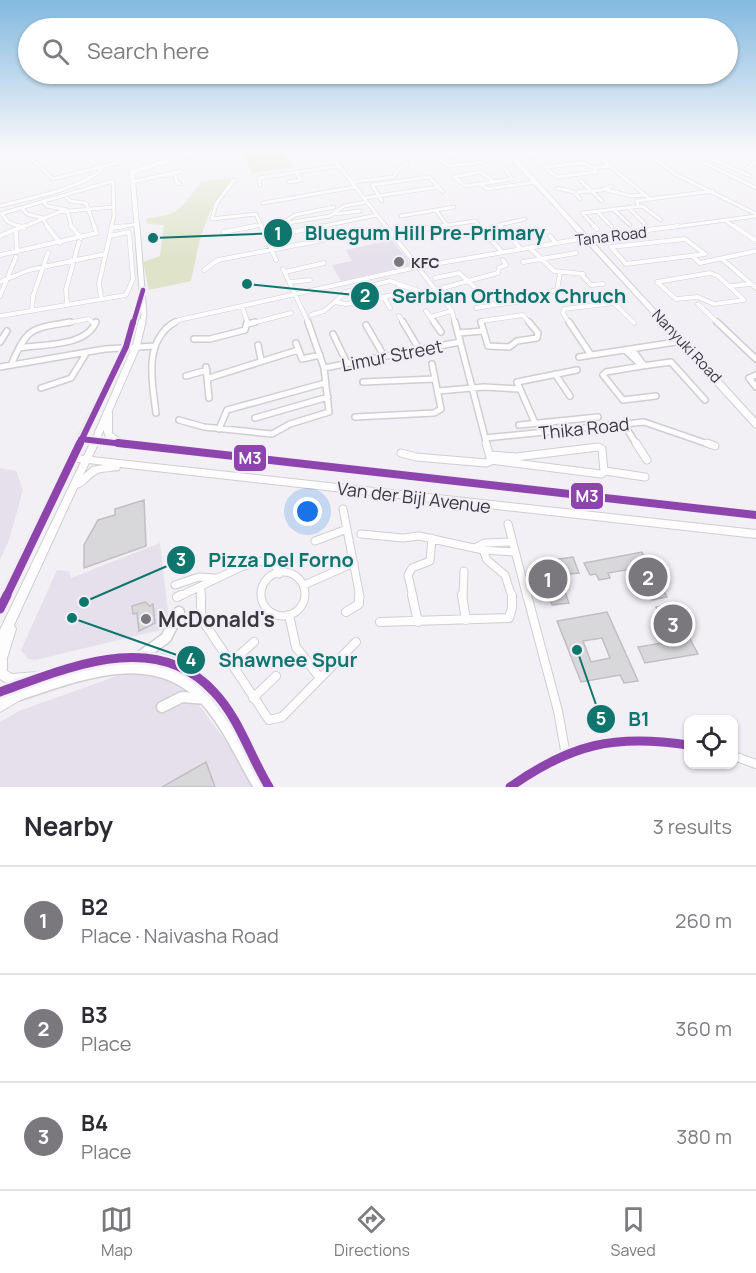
<!DOCTYPE html>
<meta charset="utf-8">
<style>
:root{--surface:#fff;--page:#f7f7f7;--text:#2b2b33;--muted:#7c7c81;--line:#e1e1e2;--accent:#7a787d}
body{margin:0;font-family:Manrope,sans-serif;background:var(--page);color:var(--text)}
.controls{position:absolute;right:18px;bottom:18px;display:grid;overflow:hidden;border-radius:12px;box-shadow:0 2px 4px #0004}
.controls button{width:54px;height:54px;display:grid;place-items:center;padding:0;border:0;border-bottom:2px solid var(--line);background:var(--surface);color:var(--text);font:30px sans-serif}
.you{position:absolute;left:308px;top:512px;width:21px;height:21px;margin:-15px;border:4px solid #fff;border-radius:50%;background:#1a73e8;box-shadow:0 0 0 9px #1a73e833}
.badge{display:grid;place-items:center;width:39px;height:39px;border-radius:50%;background:var(--accent);color:#fff;font-size:20px;font-weight:700}
.pin{position:absolute;translate:-50% -50%;border:3px solid #fff;box-shadow:0 2px 6px #0006}
.list{margin:0;padding:0;list-style:none}
h2{display:flex;justify-content:space-between;align-items:center;height:78px;margin:0;padding:0 24px;font-size:26px}
h2 small{font-size:20px;font-weight:400;color:var(--muted)}
.list li{display:grid;grid-template-columns:39px 1fr auto;gap:18px;align-items:center;box-sizing:border-box;height:108px;padding:0 24px;border-top:2px solid var(--line)}
.list b{display:block;font-size:22px;white-space:nowrap}
.list p{margin:0;font-size:20px;white-space:nowrap;color:var(--muted)}
.list em{font-size:20px;font-style:normal;color:var(--muted)}
.icon{flex:none;width:33px;height:33px;fill:none;stroke:currentColor;stroke-width:2;stroke-linecap:round;stroke-linejoin:round}
.map{position:relative;flex:none;width:756px;height:787px;overflow:hidden}
.search{position:absolute;background:var(--surface);box-shadow:0 2px 4px #0004;left:18px;right:18px;top:18px;height:66px;display:flex;align-items:center;gap:15px;box-sizing:border-box;padding:0 21px;border-radius:33px;color:var(--muted);font-size:22px}
.sheet{height:402px;background:var(--surface)}
nav{display:flex;justify-content:space-around;align-items:center;box-sizing:border-box;height:84px;border-top:2px solid var(--line);background:var(--surface);font-size:16px;color:var(--muted)}
nav a{display:grid;justify-items:center;gap:3px}
nav .on{color:var(--accent)}
.map>svg:first-child{display:block}
</style>
<div class="map">
<svg width="756" height="787" viewBox="0 0 756 787">
<rect width="100%" height="100%" fill="#f2f0f5"/>
<!-- built -->
<path fill="#e5e0eb" d="M392,240L412,265L341,281L332,265L352,261L346,250Z
M0,468L16,471L23,490L9,540L0,560Z
M160,543L169,621L165,629L35,660L28,659L21,650L57,570L69,571L71,578Z
M128,672L159,676L186,687L259,787H0V722L19,711Z"/>
<!-- green -->
<path fill="#dfe3ca" d="M241,150H282L293,167L252,173Z
M235,177C204,210 200,238 191,281L149,290L143,262L160,256L164,225L147,224L146,218C178,217 183,206 201,182Z"/>
<!-- building -->
<path fill="#d8d7da" stroke="#c0bec2" stroke-width="1.5" fill-rule="evenodd" d="M144,500L146,546L84,568V545L98,520L115,515V509Z
M642,552L667,597L652,600L636,568L608,573L610,578L599,580L596,574L590,575L584,563Z
M573,557L579,573L559,575L569,603L552,605L544,582L538,583L532,567L538,566L537,562Z
M145,602L150,606L153,604L155,623L139,631L137,613L133,614L132,606Z
M671,604L698,654L645,663L638,647L674,641L656,607Z
M607,612L638,681L624,683L620,675L581,682L557,621ZM602,638L610,658L591,662L583,641Z
M206,762L215,787H162Z"/>
<g fill="none" stroke-linecap="round" stroke-linejoin="round">
<!-- minor-far4 casing -->
<g stroke="#d0ced1" stroke-width="4.5">
<path id="minor-far4" d="M22,150L53,179L121,162
M79,150L100,168
M106,150L121,162
M327,150L387,228
M391,150H400
M477,150L485,162L448,166L438,158L479,153
M523,150L532,157L572,152
M590,150L650,199L713,191
M642,150L677,175L756,214
M678,150L756,188
M692,150L750,176
M343,152L349,159
M573,152L579,153L575,154Z
M726,152L756,159
M329,154L356,150
M544,167L585,163L593,168L609,166
M544,167L557,177L597,172L593,168
M746,169L756,162
M481,172L494,182L466,186L454,177Z
M175,175L177,183L180,184
M234,180L216,204L212,219L256,214L262,228
M581,181L602,201
M132,182L181,171L167,176
M289,182L301,180L296,172
M352,182L394,177L396,172L407,164L403,156L450,150
M494,182L512,179L505,169
M481,184L487,189L536,182
M260,185L259,178L338,166
M557,188L574,192
M604,189L612,186
M607,190L631,196L644,195
M578,192L602,190
M576,194L580,199
M64,195L70,201L86,203L95,228
M364,198L439,187
M43,201L47,206L67,210L72,228
M382,201L372,185L429,177L443,192
M263,203L355,187
M0,206C34,197 73,191 102,170L100,168
M638,206L637,201L650,199
M628,207L645,224
M22,208L27,214L43,218
M613,209L630,225
M436,210L446,224
M597,211L612,227
M0,214L113,181L114,216L111,228
M2,214L8,222L23,228
M335,214L360,211
M401,216L454,207
M43,218L48,228
M726,221L736,228
M281,224L330,216L344,206L366,202
M281,224L295,215L334,207
M21,228L59,212L113,207
M115,228L137,224
M247,228L261,225
M314,228L377,215
M428,228L475,221L481,228
M501,228L499,225L525,219
M596,228L582,213L642,206L661,220
M667,228L756,216"/>
</g>
<!-- minor-far3 casing -->
<g stroke="#d0ced1" stroke-width="5">
<path id="minor-far3" d="M19,226L24,228
M47,226L60,243
M71,226L81,238
M261,226L276,260
M386,226L452,311L455,324
M479,226L502,252
M500,226L521,249
M594,226L597,229
M734,226L756,241
M112,228L124,226
M16,231L17,252
M224,232L255,226
M390,233L439,226
M0,236L24,226
M550,236L556,243
M267,237L322,226
M511,239L531,235
M685,239L705,254L626,264L611,247Z
M530,248L554,271L583,274
M0,255L97,233L94,226
M692,256L700,263L756,251
M722,259L756,288
M503,260L506,265L499,268L498,273L468,281L494,305L532,300
M523,262L576,253
M283,269L309,324
M204,270L218,260L386,228
M285,272L324,263
M710,273L718,276L744,300L714,304L698,297L676,299L657,282Z
M581,274L591,285L603,284
M0,282L29,270L105,254
M290,282L310,280
M731,286L751,284
M549,292L557,290L560,273
M0,296L16,257
M384,297L390,308
M101,298L99,283L112,226
M335,302L345,292L390,281L425,293L468,281L459,273L435,278
M67,304L66,289L79,242
M698,304L719,324
M242,306L248,324
M476,308L494,305
M32,311L33,296L48,253
M426,311L435,324
M311,315L324,311L335,302L346,304L393,295L400,285
M0,316L126,295L133,279L129,232L110,236
M399,316L404,324
M430,317L452,311
M62,324L88,319L95,324
M173,324L179,320L417,267L586,238L678,226
M249,324L291,313
M482,324L481,321L523,315L530,324
M570,324L563,313L564,309L614,303L634,323"/>
</g>
<!-- minor-far2 casing -->
<g stroke="#d0ced1" stroke-width="8">
<path id="minor-far2" d="M403,322L419,349
M434,322L441,332
M455,322L487,445
M481,322L488,346L509,347L517,341L537,338L538,333L529,322
M569,322L591,355
M717,322L756,359
M248,324L255,322
M366,325L384,356
M458,333L483,331
M333,334L347,363
M194,339H210L245,330L247,322
M0,342L7,331
M296,343L302,359L320,355
M258,345L261,360
M19,348C42,344 86,347 96,322
M632,349L643,364
M625,350L642,366L671,362L705,400
M579,357L682,341
M432,364L435,379
M11,365C28,326 31,329 70,322
M642,366L606,372L603,375L623,400L656,396
M0,367L105,349L155,346
M206,367L209,398
M324,368L460,342
M555,374L570,396
M756,375L749,378L756,387
M186,376L207,370
M209,378L298,350
M41,388L71,378L87,352
M438,391L484,387L519,389
M156,413C152,382 143,341 175,322
M355,417L434,413L441,409L435,379L363,382
M255,418L328,397
M179,420L204,427L272,434L290,424L329,412L324,368L308,322
M535,423L517,382L577,370
M623,423L637,445
M519,425L598,417
M219,429L227,410L325,383
M485,438L644,422L711,445"/>
</g>
<!-- minor-far1 casing -->
<g stroke="#d0ced1" stroke-width="9">
<path id="minor-far1" d="M636,443L647,460
M707,443L715,446
M401,453L416,457L486,463L491,461L486,443
M490,455L516,457L598,447L602,449L604,472L601,474L491,460
M605,471L645,477
M343,509L360,597
M508,524L527,597
M361,534L403,538L419,536L483,550L515,552
M315,541L347,529
M475,548L485,543L513,542
M483,550L487,560L505,575L512,597
M261 594a22 22 0 1 1 44 0a22 22 0 1 1-44 0Z
M175,585L199,577L215,578
M304,585L354,563
M201,588V597
M178,597L241,567L266,560L274,562L279,574
M413,597L408,575L412,568L430,561L432,538
M463,597L464,571"/>
</g>
<!-- minor casing -->
<g stroke="#d0ced1" stroke-width="10">
<path id="minor" d="M201,595V618L269,720L282,717L356,642
M412,595L418,622
M462,595L466,620
M527,595L558,711L565,750
M177,597L181,595
M346,612L359,604V595
M289,615L296,647L320,678
M380,622L509,618L512,608V595
M230,663L254,642
M253,698L276,676
M734,756L756,764
M510,787C570,741 614,732 688,745"/>
</g>
<!-- tertiary-far3 casing -->
<g stroke="#d0ced1" stroke-width="6">
<path id="tertiary-far3" d="M506,150L577,228
M137,228L132,172L201,150"/>
</g>
<!-- tertiary-far2 casing -->
<g stroke="#d0ced1" stroke-width="7">
<path id="tertiary-far2" d="M137,226L144,315L142,324
M575,226L665,324
M133,324L142,295"/>
</g>
<!-- tertiary-far1 casing -->
<g stroke="#d0ced1" stroke-width="9">
<path id="tertiary-far1" d="M663,322L756,424
M81,439L126,347L134,322
M95,441L136,347L142,322"/>
</g>
<!-- tertiary casing -->
<g stroke="#d0ced1" stroke-width="13">
<path id="tertiary" d="M142,655L166,638L179,612
M48,677C123,654 182,637 229,714C244,738 254,764 269,787
M0,692L29,683
M0,701C66,682 150,638 206,701C228,726 242,759 259,787
M162,707L182,697L207,699"/>
</g>
<!-- secondary casing -->
<g stroke="#d0ced1" stroke-width="2">
<path id="secondary" d="M108,410L111,411L112,413V433L122,440L756,511V519L98,444L92,457L756,530V538L120,467L119,470C113,471 104,471 98,473C90,477 85,486 77,488L14,625L16,629L7,658V671L12,674L50,671L54,673L56,677L54,681L50,683L11,686L0,679V630L81,462H74L4,613L0,614V598L78,437L81,436L107,439C102,430 102,420 105,411ZM83,443H90L84,456L78,455ZM89,463L104,465L92,467L83,475Z
M18,689L22,691L24,695L22,699L0,712V699Z"/>
</g>
<!-- minor-far4 -->
<use href="#minor-far4" stroke="#fdfdfe" stroke-width="3"/>
<!-- minor-far3 -->
<use href="#minor-far3" stroke="#fdfdfe" stroke-width="4"/>
<!-- minor-far2 -->
<use href="#minor-far2" stroke="#fdfdfe" stroke-width="5"/>
<!-- minor-far1 -->
<use href="#minor-far1" stroke="#fdfdfe" stroke-width="7"/>
<!-- minor -->
<use href="#minor" stroke="#fdfdfe" stroke-width="8"/>
<!-- tertiary-far3 -->
<use href="#tertiary-far3" stroke="#fdfdfe" stroke-width="4.5"/>
<!-- tertiary-far2 -->
<use href="#tertiary-far2" stroke="#fdfdfe" stroke-width="5"/>
<!-- tertiary-far1 -->
<use href="#tertiary-far1" stroke="#fdfdfe" stroke-width="7"/>
<!-- tertiary -->
<use href="#tertiary" stroke="#fdfdfe" stroke-width="10"/>
<!-- secondary -->
<use href="#secondary" fill="#fdfdfe" fill-rule="evenodd"/>
<!-- bus-1-far3 casing -->
<g stroke="#f2eef7" stroke-width="8">
<path id="bus-1-far3" d="M133,324L143,290"/>
</g>
<!-- bus-1-far2 casing -->
<g stroke="#f2eef7" stroke-width="10">
<path id="bus-1-far2" d="M81,439L131,445
M79,445L126,347L133,322"/>
</g>
<!-- bus-1-far1 casing -->
<g stroke="#f2eef7" stroke-width="12">
<path id="bus-1-far1" d="M118,443L756,515
M6,597L80,443"/>
</g>
<!-- bus-1 casing -->
<g stroke="#f2eef7" stroke-width="14">
<path id="bus-1" d="M0,609L7,595
M0,692C67,668 156,628 214,692C239,718 250,756 269,787
M510,787C571,744 614,734 688,745"/>
</g>
<!-- bus-1-far3 -->
<use href="#bus-1-far3" stroke="#8e44ad" stroke-width="4.5"/>
<!-- bus-1-far2 -->
<use href="#bus-1-far2" stroke="#8e44ad" stroke-width="6"/>
<!-- bus-1-far1 -->
<use href="#bus-1-far1" stroke="#8e44ad" stroke-width="8"/>
<!-- bus-1 -->
<use href="#bus-1" stroke="#8e44ad" stroke-width="9"/>
</g>
<!-- sky -->
<linearGradient id="sky" x2="0" y2="1"><stop stop-color="#83b9df"/><stop offset="0.58" stop-color="#f9f8fa"/><stop offset="1" stop-color="#f9f8fa" stop-opacity="0"/></linearGradient>
<rect width="756" height="260" fill="url(#sky)"/>
<!-- markers -->
<g fill="#7a787d" stroke="#f2eef7" stroke-width="2">
<circle cx="399" cy="262" r="6"/>
<circle cx="146" cy="619" r="6"/>
</g>
<g text-anchor="middle" dominant-baseline="central" stroke-width="4.5" stroke-linejoin="round" paint-order="stroke">
<!-- far-street labels -->
<g font-size="15" fill="#3a383c" stroke="#f2eef7">
<text transform="translate(611 236) rotate(-7)">Tana Road</text>
<text transform="translate(687 346) rotate(47)">Nanyuki Road</text>
</g>
<!-- far-poi labels -->
<g font-size="15" font-weight="bold" fill="#3a383c" stroke="#f2eef7" text-anchor="start">
<text x="411" y="262">KFC</text>
</g>
<!-- street labels -->
<g font-size="18" fill="#3a383c" stroke="#f2eef7">
<text transform="translate(392 355) rotate(-11)">Limur Street</text>
<text transform="translate(584 428) rotate(-6)">Thika Road</text>
<text transform="translate(414 497) rotate(7)">Van der Bijl Avenue</text>
</g>
<!-- near-poi labels -->
<g font-size="21" font-weight="bold" fill="#3a383c" stroke="#f2eef7" text-anchor="start">
<text x="158" y="619">McDonald's</text>
</g>
</g>
<!-- callouts -->
<path fill="none" stroke="#0f766e" stroke-width="2" d="M153 238L278 233M247 284L365 296M84 602L181 560M72 618L191 660M577 650L601 719"/>
<g fill="#0f766e" stroke="#f2eef7" stroke-width="2">
<circle cx="153" cy="238" r="6"/>
<circle cx="247" cy="284" r="6"/>
<circle cx="84" cy="602" r="6"/>
<circle cx="72" cy="618" r="6"/>
<circle cx="577" cy="650" r="6"/>
<circle cx="278" cy="233" r="15"/>
<circle cx="365" cy="296" r="15"/>
<circle cx="181" cy="560" r="15"/>
<circle cx="191" cy="660" r="15"/>
<circle cx="601" cy="719" r="15"/>
</g>
<g font-size="18" text-anchor="middle" font-weight="bold" fill="#fff">
<text x="278" y="240">1</text>
<text x="365" y="302">2</text>
<text x="181" y="566">3</text>
<text x="191" y="666">4</text>
<text x="601" y="725">5</text>
</g>
<g font-size="20" text-anchor="middle" font-weight="bold" fill="#0f766e" stroke="#f2eef7" stroke-width="4.5" stroke-linejoin="round" paint-order="stroke">
<text x="425" y="240">Bluegum Hill Pre-Primary</text>
<text x="509" y="303">Serbian Orthdox Chruch</text>
<text x="281" y="567">Pizza Del Forno</text>
<text x="288" y="667">Shawnee Spur</text>
<text x="639" y="726">B1</text>
</g>
<g stroke="#f2eef7" stroke-width="2">
<rect x="233" y="444" width="34" height="28" rx="6" fill="#8e44ad"/>
<rect x="570" y="482" width="34" height="28" rx="6" fill="#8e44ad"/>
</g>
<g font-size="16" text-anchor="middle" font-weight="bold" fill="#fff">
<text x="250" y="464">M3</text>
<text x="587" y="502">M3</text>
</g>
</svg>
<div class="controls">
<button><svg class="icon" aria-label="locate" viewBox="0 0 24 24"><circle cx="12" cy="12" r="6"/><path d="M12 2v4M12 18v4M2 12h4M18 12h4"/></svg></button>
</div>
<div class="you"></div>
<div class="pin badge" style="left:548px;top:579px">1</div>
<div class="pin badge" style="left:648px;top:577px">2</div>
<div class="pin badge" style="left:673px;top:624px">3</div>
<div class="search"><svg class="icon" aria-label="search" viewBox="0 0 24 24"><circle cx="10" cy="10" r="6"/><path d="M15 15l6 6"/></svg>Search here</div>
</div>
<section class="sheet">
<h2>Nearby<small>3 results</small></h2>
<ul class="list">
<li><span class="badge">1</span><div><b>B2</b><p>Place · Naivasha Road</p></div><em>260 m</em></li>
<li><span class="badge">2</span><div><b>B3</b><p>Place</p></div><em>360 m</em></li>
<li><span class="badge">3</span><div><b>B4</b><p>Place</p></div><em>380 m</em></li>
</ul>
</section>
<nav>
<a class="on"><svg class="icon" aria-label="map" viewBox="0 0 24 24"><path d="M3 6l6-2 6 2 6-2v14l-6 2-6-2-6 2zM9 4v14M15 6v14"/></svg>Map</a>
<a><svg class="icon" aria-label="directions" viewBox="0 0 24 24"><path d="M12 3l9 9-9 9-9-9zM9 14v-3h6M13 9l2 2-2 2"/></svg>Directions</a>
<a><svg class="icon" aria-label="saved" viewBox="0 0 24 24"><path d="M7 4h10v16l-5-4-5 4z"/></svg>Saved</a>
</nav>
